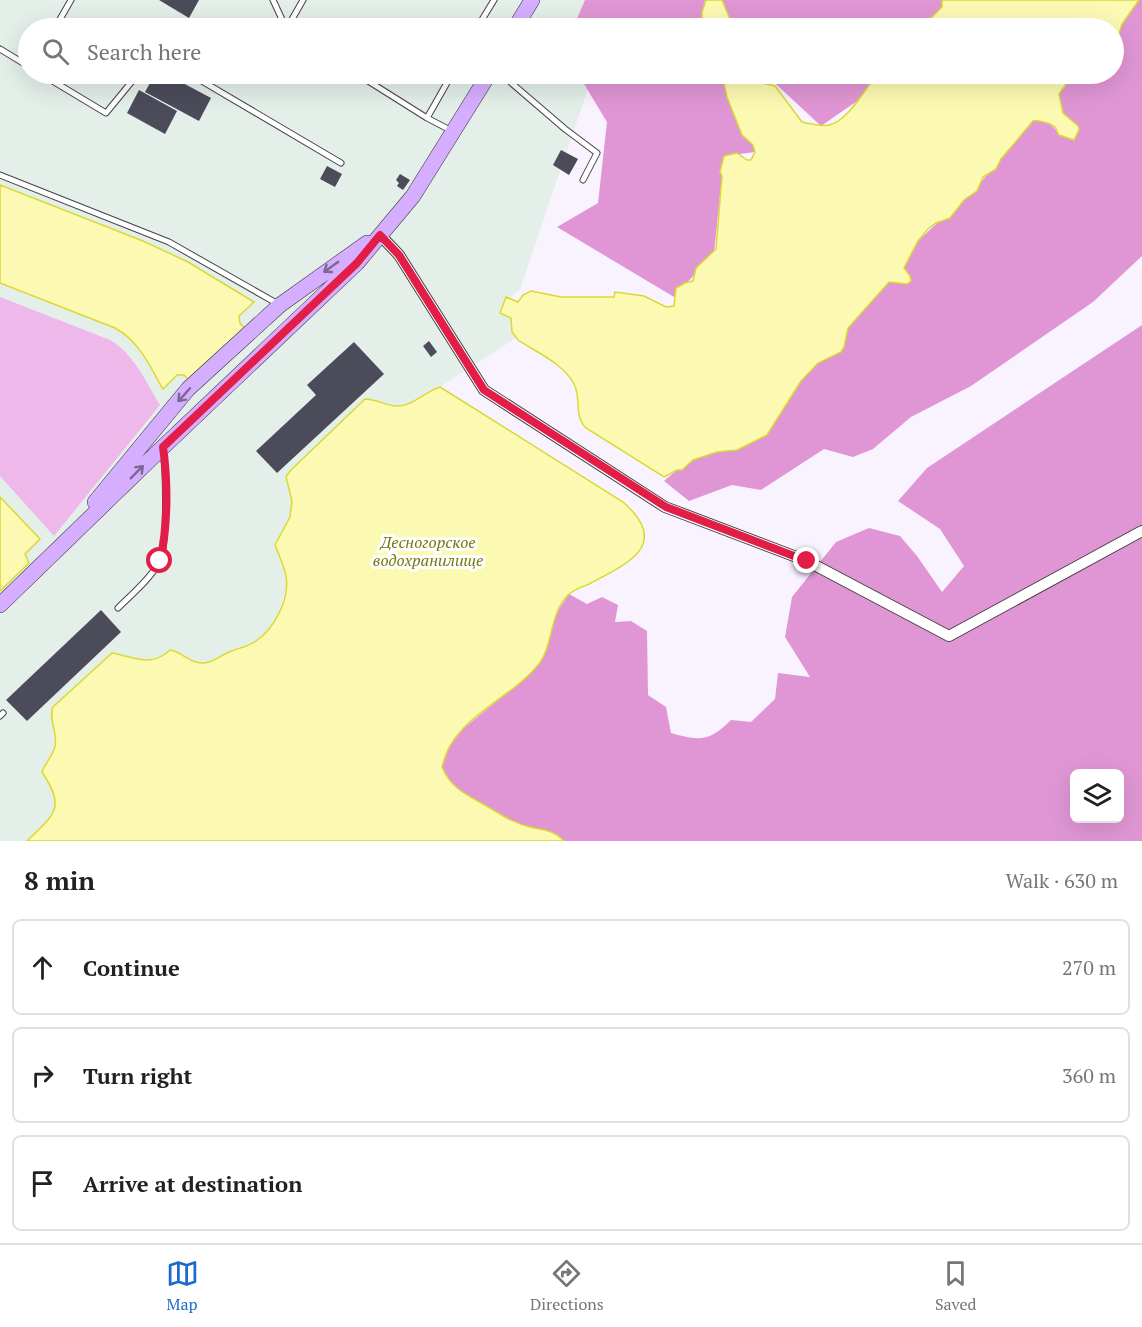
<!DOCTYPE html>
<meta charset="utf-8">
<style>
:root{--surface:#fff;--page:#f6f6f6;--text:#222;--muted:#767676;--line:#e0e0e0;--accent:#1a6bce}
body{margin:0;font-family:"PT Serif",serif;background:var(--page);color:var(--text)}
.controls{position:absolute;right:18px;bottom:18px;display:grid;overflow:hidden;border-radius:9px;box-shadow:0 6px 24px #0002}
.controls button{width:54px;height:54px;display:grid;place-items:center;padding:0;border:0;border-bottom:2px solid var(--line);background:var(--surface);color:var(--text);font:30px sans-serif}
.stop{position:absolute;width:18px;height:18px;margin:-14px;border:4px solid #e11d48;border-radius:50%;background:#fff}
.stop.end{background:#e11d48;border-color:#fff;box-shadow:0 2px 6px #0008}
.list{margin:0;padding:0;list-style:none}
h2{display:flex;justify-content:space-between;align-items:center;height:78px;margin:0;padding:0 24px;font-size:26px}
h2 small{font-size:20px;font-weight:400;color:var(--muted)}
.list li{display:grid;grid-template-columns:39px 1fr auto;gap:18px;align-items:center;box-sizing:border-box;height:96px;margin:0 12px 12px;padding:0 12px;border:2px solid var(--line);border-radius:9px}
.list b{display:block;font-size:22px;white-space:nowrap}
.list em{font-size:20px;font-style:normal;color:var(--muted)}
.icon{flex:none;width:33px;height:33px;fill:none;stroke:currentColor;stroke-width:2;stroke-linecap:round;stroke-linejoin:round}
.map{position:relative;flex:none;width:1142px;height:841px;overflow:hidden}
.search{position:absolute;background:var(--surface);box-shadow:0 6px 24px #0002;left:18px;right:18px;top:18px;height:66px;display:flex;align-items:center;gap:15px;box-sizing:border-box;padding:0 21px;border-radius:33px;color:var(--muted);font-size:22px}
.sheet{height:402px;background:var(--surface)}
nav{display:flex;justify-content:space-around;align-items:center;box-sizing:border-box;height:84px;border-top:2px solid var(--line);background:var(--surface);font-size:16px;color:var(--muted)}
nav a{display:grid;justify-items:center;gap:3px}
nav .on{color:var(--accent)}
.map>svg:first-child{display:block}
</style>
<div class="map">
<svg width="1142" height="841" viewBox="0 0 1142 841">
<rect width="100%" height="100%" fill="#f8f3ff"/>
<!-- industrial -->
<path fill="#e4efe9" d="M0,0H618L608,28H28V74H593L520,289L510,298L519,336L440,387L430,389L409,404L398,406L389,405L374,399H365L290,471L286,477L292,501L290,517L275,545L286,578V588L277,618L268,632L254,642L228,652L206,664L190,661L183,654L170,650L165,654L143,661L112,653L53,707L51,713L55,746L44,766L54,790L56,804L50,819L27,841H0Z"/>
<!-- green -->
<path fill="#eeb8ea" d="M0,297L110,340C134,354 146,382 160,405L54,536L0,476Z"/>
<!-- forest -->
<path fill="#e096d5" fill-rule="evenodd" d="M585,0H705L702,12L708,28H573Z
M722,0H954L927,28H734Z
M1138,0H1142V256L1093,302L971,386L911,417L873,449L853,457L824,449L761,490L732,485L689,501L664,481C682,465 702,452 727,451L844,315L889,282L899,283L905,263L918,241L981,182L1033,121C1043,118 1051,124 1057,131L1073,122L1063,113L1059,94L1075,74H1114V42L1117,39L1122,24Z
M578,74H725L755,152L724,156L714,253L674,297L557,227L598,203L607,122Z
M765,74H884L860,99L821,126Z
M1142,325V841H564C554,830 543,830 530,827C512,823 499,813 483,804C465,794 451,787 442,767L450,745L465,727L520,682L551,630L557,612L569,594L587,604L602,597L618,605L615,622L631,621L647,631L648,695L666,707L671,733C700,741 709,742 731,720L751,722L775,699L778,673L810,677L785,637L792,597L836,542L869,528L900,536L917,556L942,592L964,566L940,529L898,501L927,468ZM1074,774H1120V818H1074Z"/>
<!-- water -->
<path fill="#fcfab2" stroke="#dad933" stroke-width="1.5" d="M706,0H722L732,24L728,28H702V12Z
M942,0H1139L1122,24L1117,40L1114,42V28H921L942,7Z
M718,74H756L763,83L775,86L802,122C811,124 820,127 829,125C847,122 866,88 877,74H1073L1059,94L1063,113L1078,126L1079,130L1074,140L1059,135C1057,133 1057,129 1055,127C1051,123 1037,120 1033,121L1001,159L996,169L983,177L977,191L964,200L950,218L936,223L928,229L918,241L904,268L910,276L911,281L907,284L889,282L848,328L844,347L841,352L818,363L801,381L767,435L737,450L717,452L693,460L682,470H677L664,477L586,428C573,414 582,400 574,384C564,364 536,352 518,340L512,332L511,318L500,313L506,297L518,302L523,295L531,291L561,297H614L615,292L644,296L666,307L674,306L676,288L685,283L693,281L696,268L716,249L722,176L720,172L724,156L737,153L747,160H751L755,152L753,145L742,135L727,97L724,83Z
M0,185L143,241L188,262L254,302L239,316L240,323L244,328L188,379L184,375H177L163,389C149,365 140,342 115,328L0,283Z
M440,387L623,502C672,545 627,564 589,584C582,587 573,590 568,595C549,614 554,645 538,665C514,695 469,712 450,746C446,752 444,760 442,767C450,787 465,794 483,804C499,813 512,823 530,827C543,830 554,830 564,841H27C55,814 66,808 42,772C45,763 53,756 55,746C58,733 48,719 53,707L112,653C134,657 150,668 170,650C183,652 190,664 204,663C213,663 221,655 229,652C238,648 247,647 256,641C274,629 290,599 286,576C284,566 279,555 275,545L290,517L292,501L286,477L290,471L365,399C377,399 386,406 397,406C414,406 425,391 440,387Z
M0,497L40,539L25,554L29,563L0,591Z"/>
<!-- building -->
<path fill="#4b4b5a" d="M159,0H199L189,18Z
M155,74H166L211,98L199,121L145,92Z
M139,90L177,111L165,134L127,113Z
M561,150L578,159L569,175L553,165Z
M327,166L342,174L335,187L320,179Z
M400,174L410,180L403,190L397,186L399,183L396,180Z
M429,341L437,352L431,357L423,346Z
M354,342L384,374L277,473L256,451L316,395L307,385Z
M101,610L121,632L27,721L6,700Z"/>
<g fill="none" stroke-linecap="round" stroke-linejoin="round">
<!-- lane casing -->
<g stroke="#434343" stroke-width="7">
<path id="lane" d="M273,0L286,28
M55,28L71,0
M287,28L303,0
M477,28L494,0
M0,49L28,66
M41,74L106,113L138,74
M190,74L341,163
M357,74L427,118L452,131
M501,74L565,129L597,153L583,180
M427,118L452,74
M0,175L169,242L278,304
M118,608C132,594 149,580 159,563C168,546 166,472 163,451
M0,716L3,713"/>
</g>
<!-- street casing -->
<g stroke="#434343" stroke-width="12">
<path id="street" d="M380,235L399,255L484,390L665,507L807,561L949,636L1142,531"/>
</g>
<!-- secondary casing -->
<g stroke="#323232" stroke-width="16">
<path id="secondary" d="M515,28L532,0
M95,502L188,389L280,305L367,243
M0,605L163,447L357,263L413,196L489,74"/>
</g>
<!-- lane -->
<use href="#lane" stroke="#fff" stroke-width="5"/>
<!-- street -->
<use href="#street" stroke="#fff" stroke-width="10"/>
<!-- secondary -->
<use href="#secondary" stroke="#d6aeff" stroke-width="15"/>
</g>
<!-- one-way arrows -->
<defs><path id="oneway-shaft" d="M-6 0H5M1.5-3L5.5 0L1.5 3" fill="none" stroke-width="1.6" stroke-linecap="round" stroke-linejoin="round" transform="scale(1.5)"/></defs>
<g stroke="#7d6793">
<use href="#oneway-shaft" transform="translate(331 267) rotate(144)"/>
<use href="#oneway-shaft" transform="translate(184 395) rotate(132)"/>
<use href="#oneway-shaft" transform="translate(137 472) rotate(-45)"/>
</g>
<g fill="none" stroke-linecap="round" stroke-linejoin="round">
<!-- route -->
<path stroke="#e11d48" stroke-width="8" d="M160,561C168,526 168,482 163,447L357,263L380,235L399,255L484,390L666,507L807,561"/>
</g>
<g text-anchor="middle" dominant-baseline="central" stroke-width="6" stroke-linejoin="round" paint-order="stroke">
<!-- water labels -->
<g font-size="16" font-style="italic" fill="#74780e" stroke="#fff">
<text x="428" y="542">Десногорское<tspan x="428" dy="18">водохранилище</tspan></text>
</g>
</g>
</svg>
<div class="controls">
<button><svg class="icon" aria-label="layers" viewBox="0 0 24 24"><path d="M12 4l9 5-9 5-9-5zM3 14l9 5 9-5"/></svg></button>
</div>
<div class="stop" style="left:160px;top:561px"></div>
<div class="stop end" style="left:807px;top:561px"></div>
<div class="search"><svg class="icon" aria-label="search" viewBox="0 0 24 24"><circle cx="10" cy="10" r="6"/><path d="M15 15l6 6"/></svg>Search here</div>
</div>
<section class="sheet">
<h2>8 min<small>Walk · 630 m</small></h2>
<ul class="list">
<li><svg class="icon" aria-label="ahead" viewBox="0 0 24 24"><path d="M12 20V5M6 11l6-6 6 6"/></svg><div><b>Continue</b></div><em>270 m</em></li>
<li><svg class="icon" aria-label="right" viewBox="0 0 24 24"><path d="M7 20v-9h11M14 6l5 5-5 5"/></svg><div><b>Turn right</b></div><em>360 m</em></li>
<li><svg class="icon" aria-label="arrive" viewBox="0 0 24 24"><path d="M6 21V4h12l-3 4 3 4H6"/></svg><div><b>Arrive at destination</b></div></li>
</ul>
</section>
<nav>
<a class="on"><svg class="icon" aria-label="map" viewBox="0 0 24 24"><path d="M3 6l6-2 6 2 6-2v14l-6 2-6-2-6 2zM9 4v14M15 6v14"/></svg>Map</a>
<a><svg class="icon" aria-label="directions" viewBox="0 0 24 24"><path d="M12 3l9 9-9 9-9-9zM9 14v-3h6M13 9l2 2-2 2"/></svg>Directions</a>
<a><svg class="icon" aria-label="saved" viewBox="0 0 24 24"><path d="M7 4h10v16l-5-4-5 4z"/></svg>Saved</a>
</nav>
